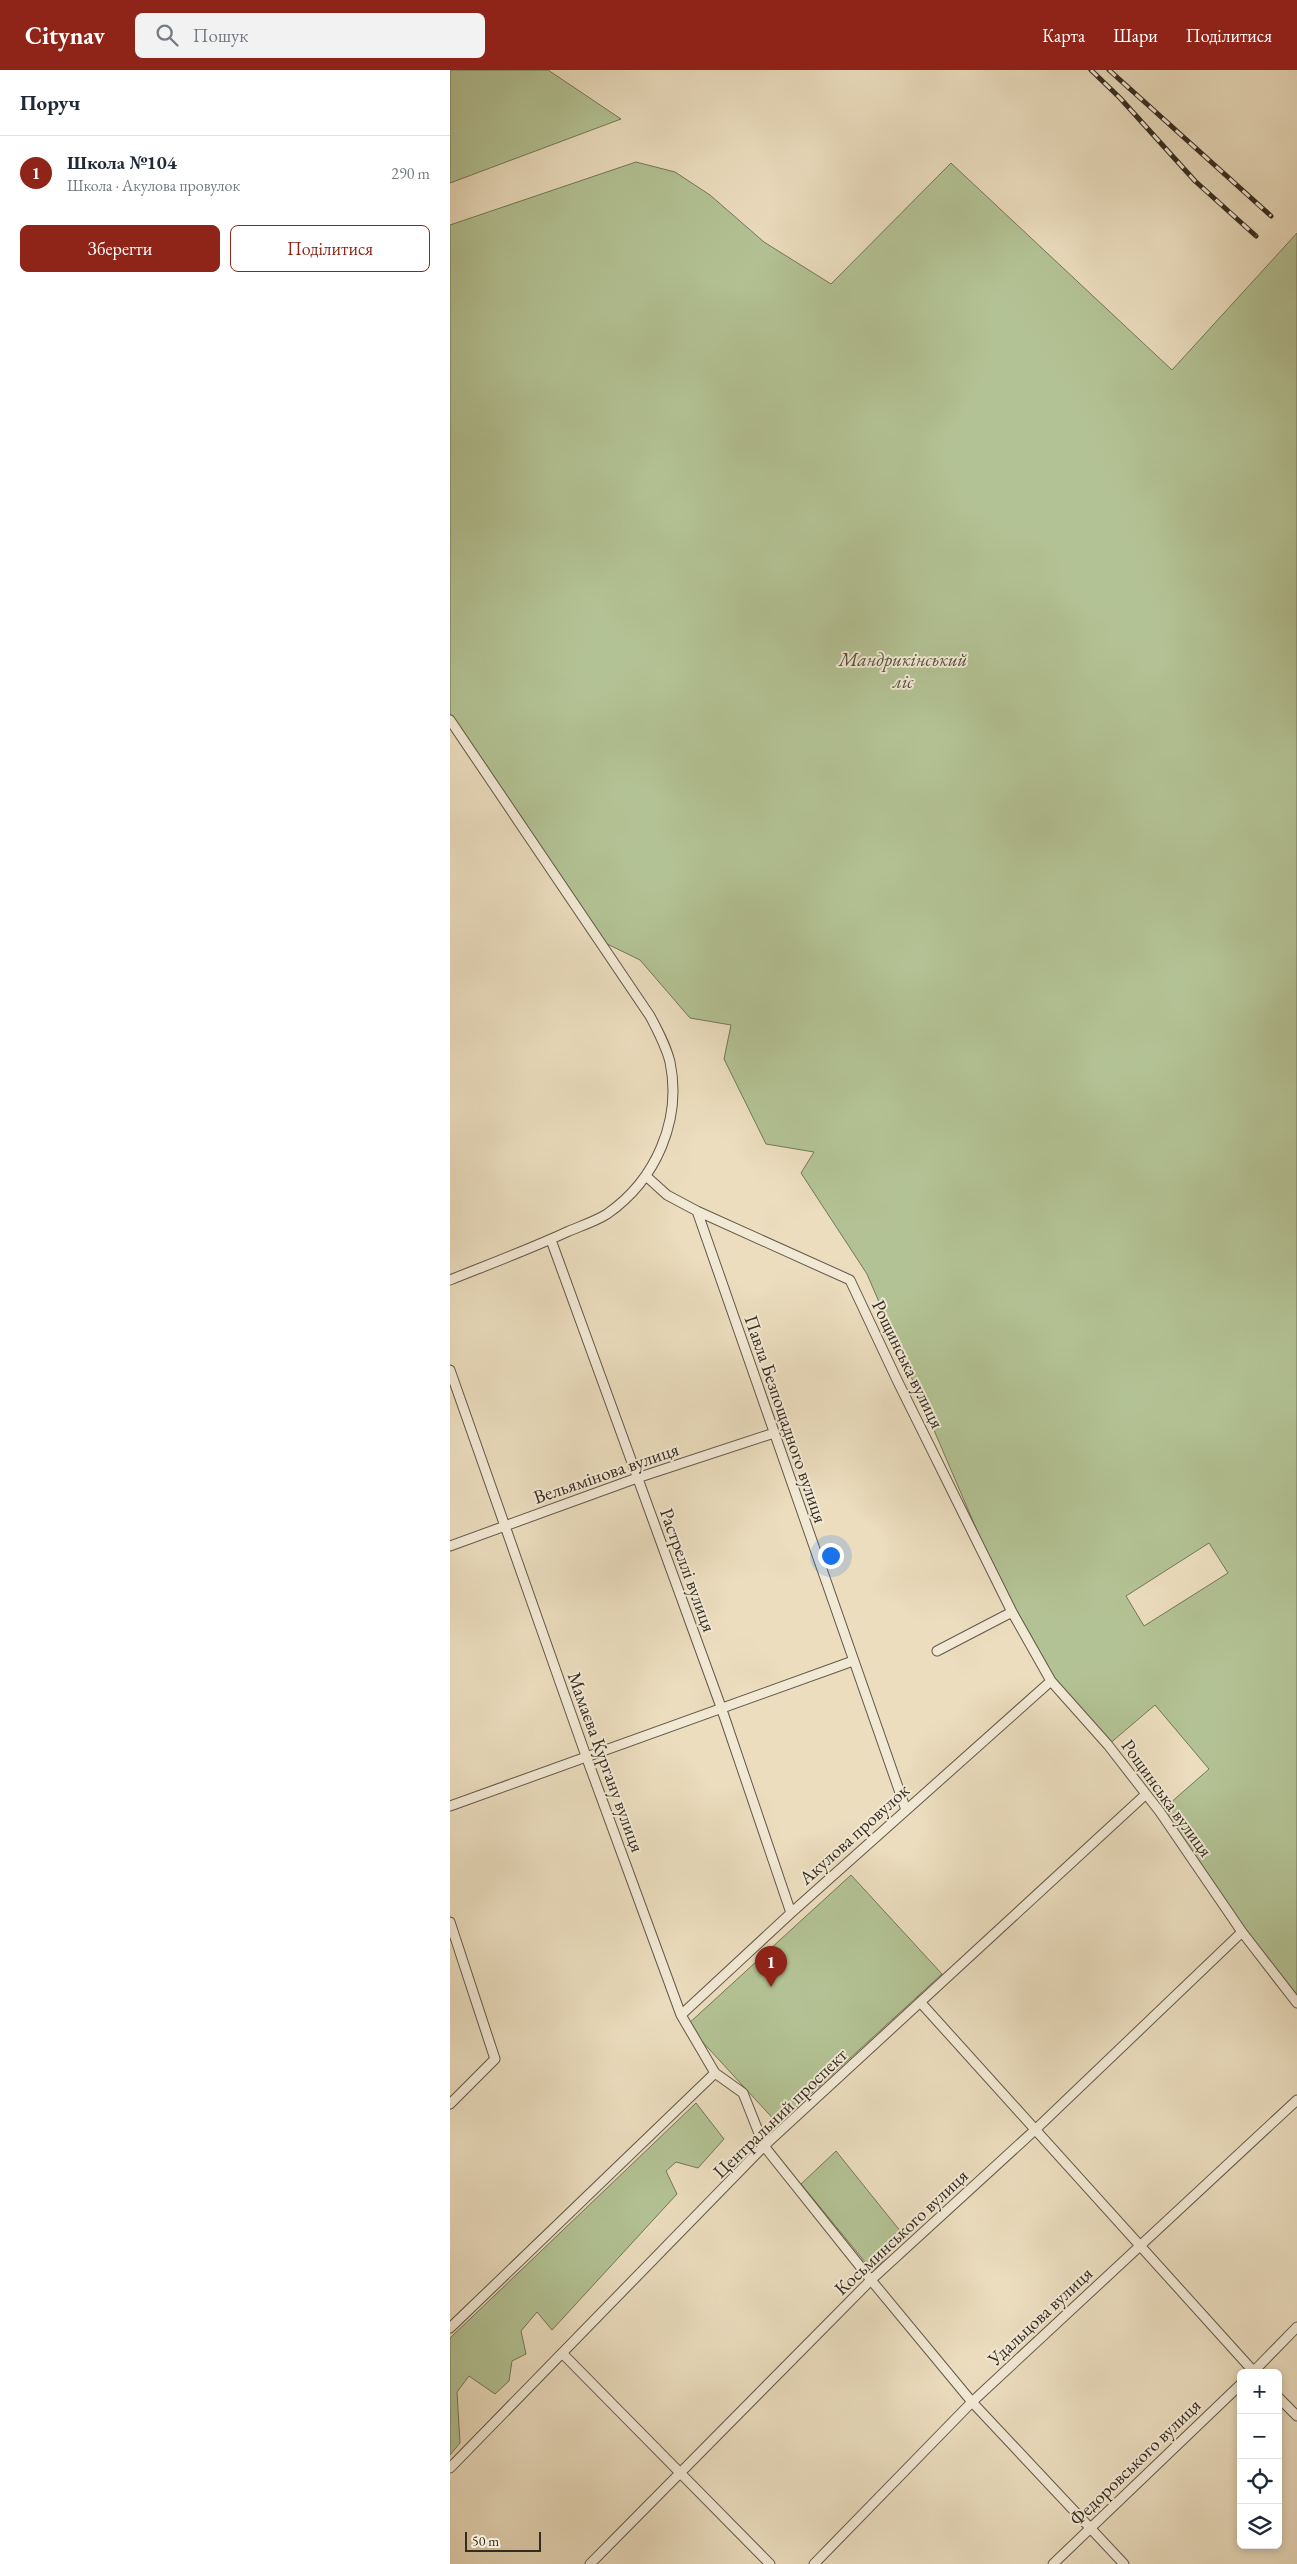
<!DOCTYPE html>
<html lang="uk">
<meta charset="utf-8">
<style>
:root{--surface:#fff;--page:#f2f2f3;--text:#1f2937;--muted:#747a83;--line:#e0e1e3;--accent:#8f2418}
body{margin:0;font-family:"EB Garamond",serif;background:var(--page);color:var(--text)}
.controls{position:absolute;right:15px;bottom:15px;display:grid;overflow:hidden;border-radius:8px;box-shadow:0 2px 8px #0003}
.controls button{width:45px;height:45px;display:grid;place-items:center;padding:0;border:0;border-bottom:1px solid var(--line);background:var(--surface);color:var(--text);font:25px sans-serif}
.scale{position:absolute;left:15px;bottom:12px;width:76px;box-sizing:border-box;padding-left:5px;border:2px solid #352c21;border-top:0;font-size:14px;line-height:18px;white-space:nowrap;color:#352c21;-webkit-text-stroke:4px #f2e9d5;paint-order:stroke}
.you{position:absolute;left:380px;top:1485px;width:18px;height:18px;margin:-12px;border:4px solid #fff;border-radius:50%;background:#1a73e8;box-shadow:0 0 0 8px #1a73e833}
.badge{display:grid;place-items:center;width:32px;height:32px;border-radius:50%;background:var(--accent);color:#fff;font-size:16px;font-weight:700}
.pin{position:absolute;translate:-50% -41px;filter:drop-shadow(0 1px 2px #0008)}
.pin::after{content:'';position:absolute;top:26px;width:18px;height:15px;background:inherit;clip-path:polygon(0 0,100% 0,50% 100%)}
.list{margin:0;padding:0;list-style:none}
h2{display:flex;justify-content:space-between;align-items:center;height:65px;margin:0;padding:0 20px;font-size:21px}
h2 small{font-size:16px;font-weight:400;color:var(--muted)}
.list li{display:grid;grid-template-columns:32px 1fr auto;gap:15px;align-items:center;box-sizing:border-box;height:75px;padding:0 20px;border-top:1px solid var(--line)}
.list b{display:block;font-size:19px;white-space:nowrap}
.list p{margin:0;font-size:16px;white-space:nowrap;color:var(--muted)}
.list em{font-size:16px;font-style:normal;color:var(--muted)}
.actions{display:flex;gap:10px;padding:15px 20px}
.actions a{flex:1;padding:11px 0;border:1px solid var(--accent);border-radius:8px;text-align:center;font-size:18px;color:var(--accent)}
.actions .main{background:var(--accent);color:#fff}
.icon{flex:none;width:28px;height:28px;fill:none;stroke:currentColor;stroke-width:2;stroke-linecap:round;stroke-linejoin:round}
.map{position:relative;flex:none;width:847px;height:2494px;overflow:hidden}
header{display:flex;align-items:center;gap:30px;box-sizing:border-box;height:70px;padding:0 25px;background:var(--accent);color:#fff}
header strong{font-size:24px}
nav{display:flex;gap:28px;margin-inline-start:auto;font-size:18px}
.search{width:350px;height:45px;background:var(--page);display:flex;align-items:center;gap:12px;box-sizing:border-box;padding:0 18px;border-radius:8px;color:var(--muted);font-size:19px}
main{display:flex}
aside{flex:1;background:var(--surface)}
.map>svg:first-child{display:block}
</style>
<header>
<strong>Citynav</strong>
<div class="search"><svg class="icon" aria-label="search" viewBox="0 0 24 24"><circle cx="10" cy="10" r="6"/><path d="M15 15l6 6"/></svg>Пошук</div>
<nav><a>Карта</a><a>Шари</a><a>Поділитися</a></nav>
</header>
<main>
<aside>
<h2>Поруч<small></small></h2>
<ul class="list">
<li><span class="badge">1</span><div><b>Школа №104</b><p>Школа · Акулова провулок</p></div><em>290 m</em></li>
</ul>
<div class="actions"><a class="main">Зберегти</a><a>Поділитися</a></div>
</aside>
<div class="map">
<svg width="847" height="2494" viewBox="0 0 847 2494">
<rect width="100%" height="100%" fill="#ebddbe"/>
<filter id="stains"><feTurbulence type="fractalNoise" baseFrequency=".004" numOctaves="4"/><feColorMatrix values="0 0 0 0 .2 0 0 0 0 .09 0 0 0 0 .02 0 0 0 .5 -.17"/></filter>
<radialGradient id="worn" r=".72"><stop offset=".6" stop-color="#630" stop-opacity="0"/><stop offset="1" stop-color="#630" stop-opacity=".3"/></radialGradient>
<!-- green -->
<path fill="#b3c294" stroke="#74775a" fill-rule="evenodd" d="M0,0H98L171,49L0,113Z
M186,92L225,102L260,125L314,172L381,214L501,93L722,300L847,163V1933L710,1742L759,1699L705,1635L658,1675L621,1635L562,1542L417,1204L351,1103L364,1082L316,1074L274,989L281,955L240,948L190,890L147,869L0,650V155ZM759,1473L778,1503L694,1556L676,1526Z
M401,1805L492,1904L328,2054L237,1955Z
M246,2033L274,2069L248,2098L226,2092L216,2101L227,2124L102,2260L87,2242L71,2261L76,2284L62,2291L59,2311L45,2324L19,2306L7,2322L10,2373L0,2385V2268Z
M386,2081L455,2167L425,2199L420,2198L351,2114Z"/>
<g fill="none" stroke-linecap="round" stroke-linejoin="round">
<!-- street casing -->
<g stroke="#625848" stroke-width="11">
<path id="street" d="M0,650L200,946C208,961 216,976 220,992C232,1050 206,1110 157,1144C146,1151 131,1156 119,1161C80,1179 40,1194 0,1210
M196,1106L217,1125L247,1141L456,1740
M247,1141L400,1210L447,1310L562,1542L601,1611L658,1675L710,1742L792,1862L847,1933
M101,1170L271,1637L341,1843
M0,1300L136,1686L231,1945L265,2003L293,2023L314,2076L421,2210L522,2332L674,2494
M0,1476L187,1408L324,1363
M487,1581L562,1542
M0,1736L403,1591
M0,1852L45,1989L0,2034
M471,1933L805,2303
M231,1945L341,1843L601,1611
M0,2258L265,2003
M112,2283L320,2494
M802,2303L847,2257
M828,2327L847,2346
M0,2398L314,2076L695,1725
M140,2494L421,2210L586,2059L792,1862
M364,2494L522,2332L847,2030
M603,2494L791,2314"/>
</g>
<!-- street -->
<use href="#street" stroke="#f2e9d5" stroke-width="9"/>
<!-- rail casing -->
<g stroke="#352c21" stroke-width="5">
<path id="rail" d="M641,0L670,28L745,111L806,166
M659,0L821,146"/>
</g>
<!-- rail -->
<use href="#rail" stroke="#f2e9d5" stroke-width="3" stroke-dasharray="9" stroke-linecap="butt"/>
</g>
<g text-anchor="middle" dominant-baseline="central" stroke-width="4" stroke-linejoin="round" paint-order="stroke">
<!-- park labels -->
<g font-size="19" font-style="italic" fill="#54523e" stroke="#f2e9d5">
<text x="453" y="589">Мандрикінський<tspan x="453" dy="22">ліс</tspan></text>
</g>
<!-- street labels -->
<g font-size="19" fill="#352c21" stroke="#f2e9d5">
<text transform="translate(458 1294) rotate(64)">Рощинська вулиця</text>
<text transform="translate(336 1349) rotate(71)">Павла Безпощадного вулиця</text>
<text transform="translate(156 1403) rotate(-19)">Вельямінова вулиця</text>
<text transform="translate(238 1500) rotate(70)">Растреллі вулиця</text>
<text transform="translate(156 1692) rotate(70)">Мамаєва Кургану вулиця</text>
<text transform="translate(717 1728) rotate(54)">Рощинська вулиця</text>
<text transform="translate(404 1764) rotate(-42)">Акулова провулок</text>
<text transform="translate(330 2043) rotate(-44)">Центральний проспект</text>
<text transform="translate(451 2162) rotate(-43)">Косьминського вулиця</text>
<text transform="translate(590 2246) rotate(-43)">Удальцова вулиця</text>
<text transform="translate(685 2392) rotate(-44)">Федоровського вулиця</text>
</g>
</g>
<rect width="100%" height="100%" filter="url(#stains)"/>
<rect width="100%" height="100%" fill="url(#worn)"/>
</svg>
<div class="controls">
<button>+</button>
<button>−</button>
<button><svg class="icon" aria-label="locate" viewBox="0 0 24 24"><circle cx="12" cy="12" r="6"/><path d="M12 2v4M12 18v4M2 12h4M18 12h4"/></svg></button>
<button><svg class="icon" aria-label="layers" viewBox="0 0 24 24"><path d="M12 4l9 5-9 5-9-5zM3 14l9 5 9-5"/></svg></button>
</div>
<div class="scale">50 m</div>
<div class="you"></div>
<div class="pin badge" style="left:321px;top:1917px">1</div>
</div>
</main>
